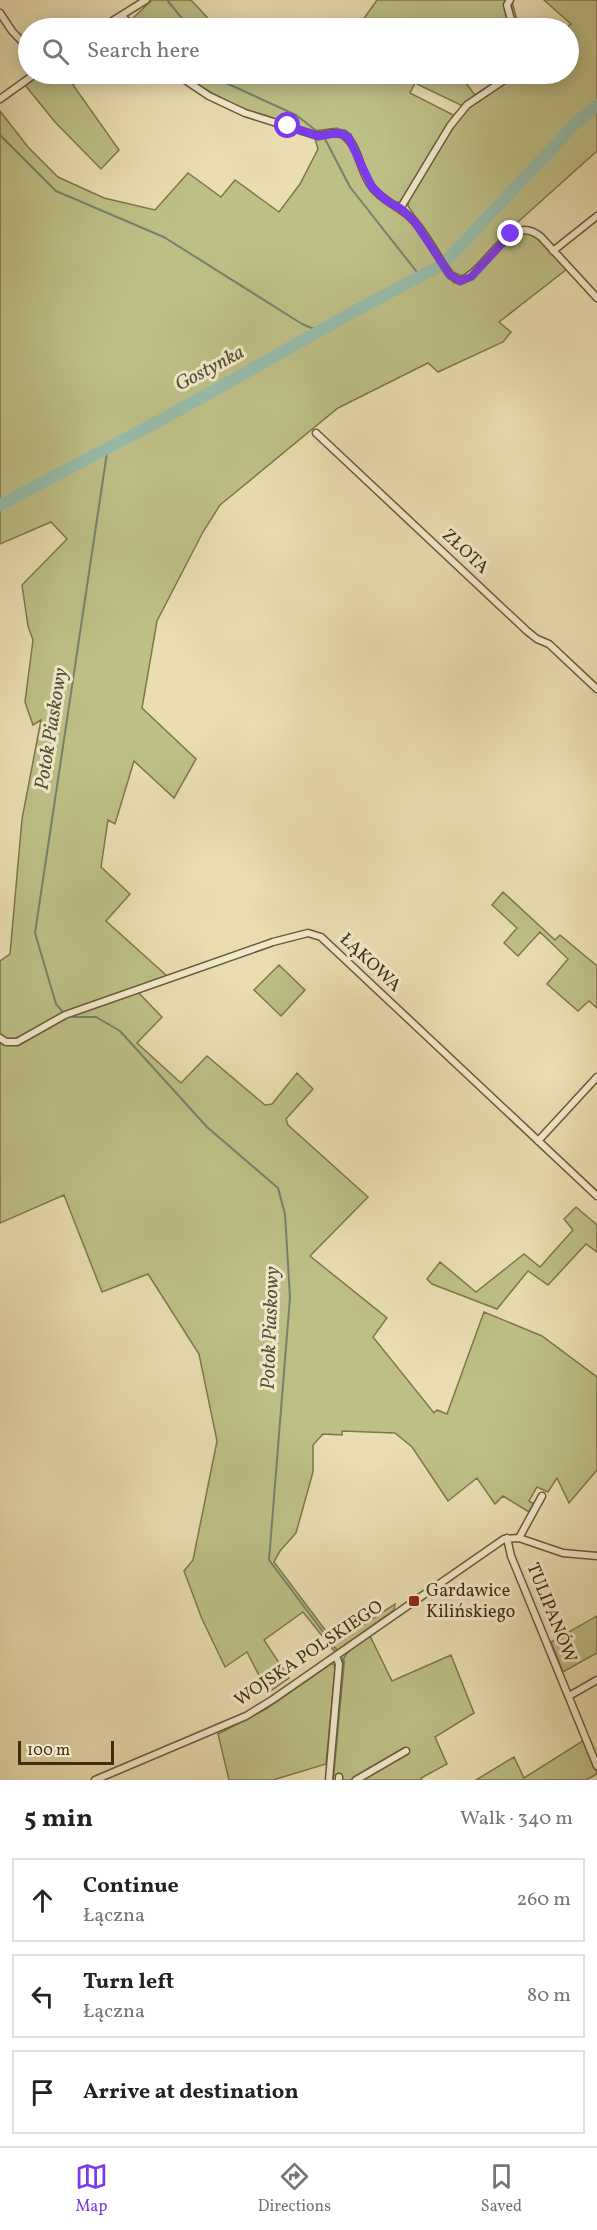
<!DOCTYPE html>
<meta charset="utf-8">
<style>
:root{--surface:#fff;--page:#f6f6f6;--text:#222;--muted:#767676;--line:#e0e0e0;--accent:#7c3aed}
body{margin:0;font-family:Vollkorn,serif;background:var(--page);color:var(--text)}
.scale{position:absolute;left:18px;bottom:15px;width:96px;box-sizing:border-box;padding-left:6px;border:3px solid #422c0e;border-top:0;font-size:16px;line-height:21px;white-space:nowrap;color:#422c0e;-webkit-text-stroke:4px #f1e9cc;paint-order:stroke}
.stop{position:absolute;width:18px;height:18px;margin:-14px;border:4px solid #7c3aed;border-radius:50%;background:#fff}
.stop.end{background:#7c3aed;border-color:#fff;box-shadow:0 2px 6px #0008}
.list{margin:0;padding:0;list-style:none}
h2{display:flex;justify-content:space-between;align-items:center;height:78px;margin:0;padding:0 24px;font-size:26px}
h2 small{font-size:20px;font-weight:400;color:var(--muted)}
.list li{display:grid;grid-template-columns:39px 1fr auto;gap:18px;align-items:center;box-sizing:border-box;height:84px;margin:0 12px 12px;padding:0 12px;border:2px solid var(--line);border-radius:0px}
.list b{display:block;font-size:22px;white-space:nowrap}
.list p{margin:0;font-size:20px;white-space:nowrap;color:var(--muted)}
.list em{font-size:20px;font-style:normal;color:var(--muted)}
.icon{flex:none;width:33px;height:33px;fill:none;stroke:currentColor;stroke-width:2;stroke-linecap:round;stroke-linejoin:round}
.map{position:relative;flex:none;width:597px;height:1780px;overflow:hidden}
.search{position:absolute;background:var(--surface);box-shadow:0 3px 15px #0003;left:18px;right:18px;top:18px;height:66px;display:flex;align-items:center;gap:15px;box-sizing:border-box;padding:0 21px;border-radius:33px;color:var(--muted);font-size:22px}
.sheet{height:366px;background:var(--surface)}
nav{display:flex;justify-content:space-around;align-items:center;box-sizing:border-box;height:84px;border-top:2px solid var(--line);background:var(--surface);font-size:16px;color:var(--muted)}
nav a{display:grid;justify-items:center;gap:3px}
nav .on{color:var(--accent)}
.map>svg:first-child{display:block}
</style>
<div class="map">
<svg width="597" height="1780" viewBox="0 0 597 1780">
<rect width="100%" height="100%" fill="#e9ddb1"/>
<filter id="stains"><feTurbulence type="fractalNoise" baseFrequency=".00333" numOctaves="4"/><feColorMatrix values="0 0 0 0 .2 0 0 0 0 .09 0 0 0 0 .02 0 0 0 .5 -.17"/></filter>
<radialGradient id="worn" r=".72"><stop offset=".6" stop-color="#630" stop-opacity="0"/><stop offset="1" stop-color="#630" stop-opacity=".3"/></radialGradient>
<!-- green -->
<path fill="#bebf87" stroke="#80764a" stroke-width="1.5" fill-rule="evenodd" d="M152,0H191L217,28H139L132,19Z
M377,0H513L512,2L517,20L524,28H329L335,20L358,27Z
M544,0H597V151L509,230L473,271L463,276L453,272L408,206L410,190L399,203C370,194 362,160 351,134L337,128L313,131L244,110L191,82L180,74H459L475,95L491,84L482,74H568V28H566L571,24ZM415,83L463,106L457,117L410,93Z
M39,74H87L73,85L119,150L101,169L55,122L25,85Z
M0,111L28,147L58,177L104,198L155,210L188,173L221,197L235,180L279,212L300,184L318,149L315,139L338,136C358,148 355,170 368,187C379,202 399,209 411,223C427,242 437,265 454,283C462,282 469,281 475,275C489,265 513,224 531,233C542,237 558,260 567,269L499,322L511,332L503,342L438,372L428,363L338,408L220,505L203,532L157,621L142,708L196,759L174,798L134,761L115,824L108,820L101,867L130,894L106,921L167,976L134,988L162,1017L137,1043L181,1083L207,1056L265,1105L272,1104L297,1073L313,1089L286,1119L288,1125L368,1197L310,1256L387,1318L373,1337L434,1413L437,1410L447,1414L484,1312L542,1336L597,1377V1470L569,1503L557,1478L548,1492L537,1487L529,1501L534,1504L529,1512L503,1496L495,1504L477,1478L448,1501L412,1447L395,1433L342,1431V1435L323,1434L313,1445V1472L296,1533L280,1551L274,1562L332,1639L339,1641L395,1604L394,1610L335,1652L303,1612L264,1640L289,1678L268,1693L247,1652L225,1667L202,1619L184,1571L193,1560L217,1441L199,1354L148,1274L102,1292L64,1195L0,1223V961L10,954L22,819L41,720L33,725L25,702L33,640L28,626L22,585L67,539L51,522L0,544Z
M503,892L555,940L560,935L597,966V1008L589,1001L578,1011L547,984L568,959L540,932L518,956L504,943L517,928L492,905Z
M279,965L305,990L281,1016L254,990Z
M576,1207L597,1225V1252L586,1244L548,1285L528,1271L497,1309L432,1284L427,1279L440,1262L476,1292L524,1254L540,1267L573,1230L564,1219Z
M597,1616V1653L563,1672L551,1642Z
M370,1636L392,1681L451,1655L474,1713L435,1737L447,1764L421,1778L422,1780H360L409,1751L406,1748L350,1780H341V1775H332L342,1661L347,1653Z
M331,1664H334L335,1670L326,1764L273,1780H229L218,1734L266,1709Z
M584,1740L597,1772V1774L586,1780H476L514,1757L524,1778Z"/>
<g fill="none" stroke-linecap="round" stroke-linejoin="round">
<!-- stream -->
<path stroke="#75826c" stroke-width="2" d="M167,0L190,28
M227,74L224,81L226,83L296,115L318,132
M0,135L56,191L166,238
M325,139L350,187L420,276
M167,239L302,324L319,331
M63,1012L56,1004L35,933L108,446
M73,1017H96L120,1031L207,1127L278,1188L285,1214L290,1297L269,1560L336,1649
M333,1780L344,1663L343,1658"/>
<!-- river -->
<path stroke="#97bcaa" stroke-width="12" d="M447,260L576,123L597,105
M0,505L172,414L364,306L438,267"/>
<!-- minor casing -->
<g stroke="#6c5837" stroke-width="9">
<path id="minor" d="M510,0L507,5L512,23L517,28
M0,13L12,31L28,48
M123,17L134,28
M101,28L146,0
M176,74L209,96L245,113L318,136L332,133L344,134C360,148 359,171 372,187C383,202 402,207 414,221C428,237 438,258 450,275L460,281C490,269 509,210 541,237L597,298
M0,99L35,74
M400,209L450,126L467,105L513,74
M553,251L597,216
M316,433L527,631L537,639L549,644L597,689
M0,1038L6,1042H17L65,1015L273,942L308,933L321,937L597,1196
M538,1141L597,1077
M507,1538L511,1556L597,1766
M519,1538L542,1496
M569,1696L597,1680
M95,1780L246,1716L272,1700L504,1539L519,1538L563,1553L597,1556
M329,1780L339,1664L336,1656
M339,1780V1777
M356,1780L406,1751"/>
</g>
<!-- minor -->
<use href="#minor" stroke="#f1e9cc" stroke-width="6"/>
</g>
<g fill="none" stroke-linecap="round" stroke-linejoin="round">
<!-- route -->
<path stroke="#7c3aed" stroke-width="8" d="M288,126L318,136L339,133L348,137L372,187L387,201L400,208L414,221L450,275L460,281L471,277L511,234"/>
</g>
<!-- markers -->
<rect fill="#8f2418" stroke="#f1e9cc" stroke-width="2" x="408" y="1595" width="12" height="12" rx="3"/>
<g text-anchor="middle" dominant-baseline="central" stroke-width="6" stroke-linejoin="round" paint-order="stroke">
<!-- street labels -->
<g font-size="18" fill="#422c0e" stroke="#f1e9cc">
<text transform="translate(465 552) rotate(43)">ZŁOTA</text>
<text transform="translate(370 963) rotate(43)">ŁĄKOWA</text>
<text transform="translate(551 1613) rotate(68)">TULIPANÓW</text>
<text transform="translate(309 1654) rotate(-34)">WOJSKA POLSKIEGO</text>
</g>
<!-- poi labels -->
<g font-size="18" fill="#422c0e" stroke="#f1e9cc" text-anchor="start">
<text x="426" y="1591">Gardawice<tspan x="426" dy="21">Kilińskiego</tspan></text>
</g>
<!-- water labels -->
<g font-size="20" font-style="italic" fill="#575035" stroke="#f1e9cc">
<text transform="translate(210 369) rotate(-28)">Gostynka</text>
<text transform="translate(52 729) rotate(-81)">Potok Piaskowy</text>
<text transform="translate(271 1328) rotate(-88)">Potok Piaskowy</text>
</g>
</g>
<rect width="100%" height="100%" filter="url(#stains)"/>
<rect width="100%" height="100%" fill="url(#worn)"/>
</svg>
<div class="scale">100 m</div>
<div class="stop" style="left:288px;top:126px"></div>
<div class="stop end" style="left:511px;top:234px"></div>
<div class="search"><svg class="icon" aria-label="search" viewBox="0 0 24 24"><circle cx="10" cy="10" r="6"/><path d="M15 15l6 6"/></svg>Search here</div>
</div>
<section class="sheet">
<h2>5 min<small>Walk · 340 m</small></h2>
<ul class="list">
<li><svg class="icon" aria-label="ahead" viewBox="0 0 24 24"><path d="M12 20V5M6 11l6-6 6 6"/></svg><div><b>Continue</b><p>Łączna</p></div><em>260 m</em></li>
<li><svg class="icon" aria-label="left" viewBox="0 0 24 24"><path d="M17 20v-9H6M10 6l-5 5 5 5"/></svg><div><b>Turn left</b><p>Łączna</p></div><em>80 m</em></li>
<li><svg class="icon" aria-label="arrive" viewBox="0 0 24 24"><path d="M6 21V4h12l-3 4 3 4H6"/></svg><div><b>Arrive at destination</b></div></li>
</ul>
</section>
<nav>
<a class="on"><svg class="icon" aria-label="map" viewBox="0 0 24 24"><path d="M3 6l6-2 6 2 6-2v14l-6 2-6-2-6 2zM9 4v14M15 6v14"/></svg>Map</a>
<a><svg class="icon" aria-label="directions" viewBox="0 0 24 24"><path d="M12 3l9 9-9 9-9-9zM9 14v-3h6M13 9l2 2-2 2"/></svg>Directions</a>
<a><svg class="icon" aria-label="saved" viewBox="0 0 24 24"><path d="M7 4h10v16l-5-4-5 4z"/></svg>Saved</a>
</nav>
